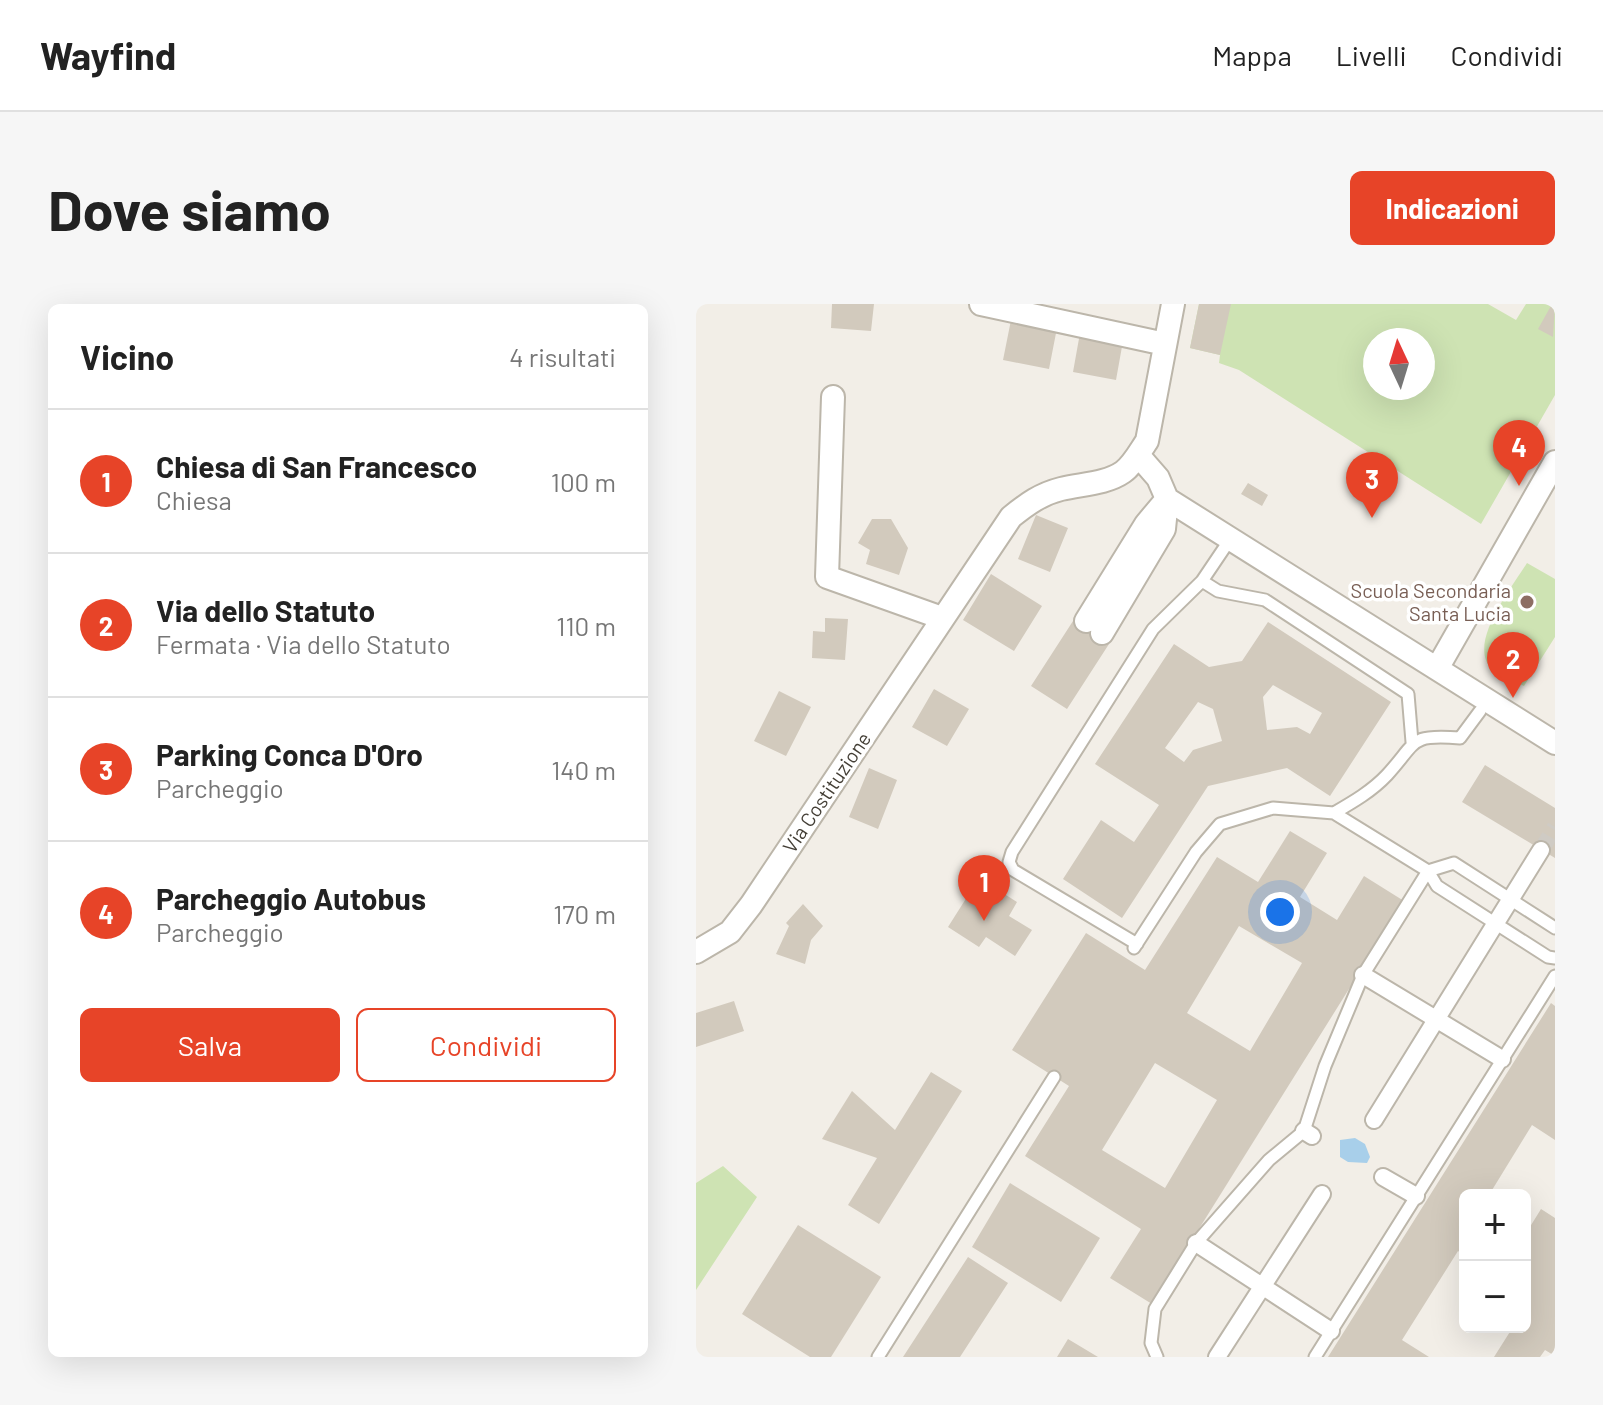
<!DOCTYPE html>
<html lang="it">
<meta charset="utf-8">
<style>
:root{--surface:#fff;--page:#f6f6f6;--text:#222;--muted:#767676;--line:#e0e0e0;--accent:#e74428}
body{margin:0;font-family:Barlow,sans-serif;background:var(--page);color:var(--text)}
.controls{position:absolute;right:24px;bottom:24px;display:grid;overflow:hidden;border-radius:12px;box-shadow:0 8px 32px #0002}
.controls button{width:72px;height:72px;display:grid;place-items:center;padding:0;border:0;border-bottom:2px solid var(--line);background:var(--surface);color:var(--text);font:40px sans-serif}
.compass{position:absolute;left:667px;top:24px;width:72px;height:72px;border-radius:50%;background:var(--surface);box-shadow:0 8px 32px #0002;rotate:356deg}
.you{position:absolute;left:584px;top:608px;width:28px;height:28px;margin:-20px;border:6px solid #fff;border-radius:50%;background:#1a73e8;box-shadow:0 0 0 12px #1a73e833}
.badge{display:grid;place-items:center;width:52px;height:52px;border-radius:50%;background:var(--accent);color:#fff;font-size:26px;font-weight:700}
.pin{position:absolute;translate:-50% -66px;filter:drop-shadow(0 2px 4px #0008)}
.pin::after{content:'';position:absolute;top:42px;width:28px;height:24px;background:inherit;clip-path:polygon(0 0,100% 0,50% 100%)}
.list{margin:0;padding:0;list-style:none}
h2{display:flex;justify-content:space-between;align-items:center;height:104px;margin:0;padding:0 32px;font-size:34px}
h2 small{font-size:26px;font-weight:400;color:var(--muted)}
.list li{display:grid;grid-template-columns:52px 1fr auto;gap:24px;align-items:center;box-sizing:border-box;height:144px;padding:0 32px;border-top:2px solid var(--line)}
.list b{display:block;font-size:30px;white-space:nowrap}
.list p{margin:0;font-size:26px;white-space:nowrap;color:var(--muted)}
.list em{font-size:26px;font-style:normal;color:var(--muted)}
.actions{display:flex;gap:16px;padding:24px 32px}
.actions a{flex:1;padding:18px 0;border:2px solid var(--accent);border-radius:12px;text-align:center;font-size:28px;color:var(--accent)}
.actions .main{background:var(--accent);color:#fff}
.map{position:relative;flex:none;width:859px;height:1053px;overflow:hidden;border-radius:12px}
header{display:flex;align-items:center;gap:48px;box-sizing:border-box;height:112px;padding:0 40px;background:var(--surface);border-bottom:2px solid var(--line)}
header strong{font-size:38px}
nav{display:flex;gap:44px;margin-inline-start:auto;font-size:28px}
.intro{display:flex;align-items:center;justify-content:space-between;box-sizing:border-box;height:192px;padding:0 48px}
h1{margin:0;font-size:56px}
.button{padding:20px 36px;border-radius:12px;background:var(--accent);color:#fff;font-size:28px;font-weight:700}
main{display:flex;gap:48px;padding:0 48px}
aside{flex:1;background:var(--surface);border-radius:12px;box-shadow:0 8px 32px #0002}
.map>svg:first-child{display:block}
</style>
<header>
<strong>Wayfind</strong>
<nav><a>Mappa</a><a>Livelli</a><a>Condividi</a></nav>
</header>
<div class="intro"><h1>Dove siamo</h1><a class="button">Indicazioni</a></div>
<main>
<aside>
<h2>Vicino<small>4 risultati</small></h2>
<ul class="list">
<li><span class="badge">1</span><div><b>Chiesa di San Francesco</b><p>Chiesa</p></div><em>100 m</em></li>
<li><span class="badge">2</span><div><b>Via dello Statuto</b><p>Fermata · Via dello Statuto</p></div><em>110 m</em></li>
<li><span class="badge">3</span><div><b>Parking Conca D'Oro</b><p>Parcheggio</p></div><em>140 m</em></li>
<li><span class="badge">4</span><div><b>Parcheggio Autobus</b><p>Parcheggio</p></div><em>170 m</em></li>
</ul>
<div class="actions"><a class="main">Salva</a><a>Condividi</a></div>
</aside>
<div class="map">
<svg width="859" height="1053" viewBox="0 0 859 1053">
<rect width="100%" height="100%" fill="#f2eee7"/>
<!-- green -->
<path fill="#cee3b3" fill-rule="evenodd" d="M503,0H792L820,16L830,0H859V91L785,220L543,66L523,59L524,51L494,44ZM679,36H727V84H679Z
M831,259L859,275V333L828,382C818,377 802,372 795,364C771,339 817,282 831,259Z
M27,862L61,893L0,986V879Z"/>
<!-- water -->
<path fill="#a8cfea" d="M659,834L669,840L674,853L671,859L652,858L644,853V836Z"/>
<!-- building -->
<path fill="#d2cabd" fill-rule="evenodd" d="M136,0H178L175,27L135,24Z
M503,0H535L524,51L494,44Z
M856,0H859L857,33L842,25Z
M315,16L361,24L353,65L307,56Z
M384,29L427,37L420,76L377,68Z
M552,179L572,191L566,202L545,190Z
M340,211L372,224L354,268L322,255Z
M176,215H195L212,244L203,271L170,260L174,246L162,239Z
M295,270L346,302L318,347L267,316Z
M129,314L152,315L149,356L116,354L117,327L129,328Z
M377,317L413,340L371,405L335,382Z
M572,318L695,398L634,492L591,464L512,482L426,614L367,575L405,516L438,538L463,501L399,460L478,340L513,363L546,357ZM577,381L626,409L614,430L601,423L571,426L567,393ZM502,398L517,405L526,437L497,446L488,458L469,444Z
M238,385L273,405L251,442L216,423Z
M83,387L115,403L90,452L58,437Z
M789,461L859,504V554L766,498Z
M173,464L201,476L182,525L153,513Z
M594,527L631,549L604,593L641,616L668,572L708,597L456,1000L414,974L445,925L329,852L373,782L316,746L390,629L449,666L521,553L562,578ZM543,622L606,659L554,747L491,709ZM459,759L521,796L469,884L406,846Z
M283,574L321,598L313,612L336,626L319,652L290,633L283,643L252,623Z
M107,600L127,622L115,636L109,660L80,650L93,622L90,619Z
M38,697L48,727L0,743V709Z
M855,699L859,702V836L836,821L793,891H769V952L762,947L706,1036L733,1053H632Z
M235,768L266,787L183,920L152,901L181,854L126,835L156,787L199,826Z
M314,879L404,934L365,998L276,943Z
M845,905L859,914V1052L849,1046L844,1053H798L817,1023H829V924L832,926Z
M102,921L185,973L135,1053H114L46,1010Z
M272,953L312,979L264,1053H207Z
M372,1035L402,1053H361Z"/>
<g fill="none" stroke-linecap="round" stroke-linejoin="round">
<!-- pedestrian-tunnel -->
<path stroke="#cfcbc4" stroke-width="16" stroke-dasharray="16 8" stroke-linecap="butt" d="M845,546L859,523"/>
<!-- service casing -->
<g stroke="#bcb6aa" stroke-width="15">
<path id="service" d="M506,277L535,234
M638,509C657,498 676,487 691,471C722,437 713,430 764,434L784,407
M441,640L317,566L313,558L316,548L457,325L506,277L522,287L569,296L712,390L716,438
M438,644L500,548L524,520L577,504L638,509L732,567L758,559L859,624
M182,1053L358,773
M461,1053L455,1039L459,1005L500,939L573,856L608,827L629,762L667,671L732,567L741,582L852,653L859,654
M619,1053L859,672"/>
</g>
<!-- pedestrian casing -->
<g stroke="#bcb6aa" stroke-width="20">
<path id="pedestrian" d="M667,671L806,755
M678,816L845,546
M608,827L616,832
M687,873L720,892
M500,939L635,1027
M521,1053L626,890"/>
</g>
<!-- minor casing -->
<g stroke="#bcb6aa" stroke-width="26">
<path id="minor" d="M285,0L469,40
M137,93L131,273L246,314
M442,151L462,174L471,195L859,439
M390,317L450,220L471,195L468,225L406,329
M742,363L859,158
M0,648L34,628L55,601L315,213C331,200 345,190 365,185C385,180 410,180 427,168C437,161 444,147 451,137L477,0"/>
</g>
<!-- service -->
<use href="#service" stroke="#fff" stroke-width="11"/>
<!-- pedestrian -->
<use href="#pedestrian" stroke="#fff" stroke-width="16"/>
<!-- minor -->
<use href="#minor" stroke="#fff" stroke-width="22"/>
</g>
<!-- markers -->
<circle fill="#8d6e63" stroke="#fff" stroke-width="3" cx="831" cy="298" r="8"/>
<g text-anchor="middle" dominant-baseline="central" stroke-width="7" stroke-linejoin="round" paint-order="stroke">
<!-- education labels -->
<g font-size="20" fill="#785e54" stroke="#fff" text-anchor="end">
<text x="815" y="286">Scuola Secondaria<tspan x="815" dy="23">Santa Lucia</tspan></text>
</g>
<!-- street labels -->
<g font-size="20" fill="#443f36" stroke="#fff">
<text transform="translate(130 488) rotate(-56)">Via Costituzione</text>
</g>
</g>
</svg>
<div class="controls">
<button>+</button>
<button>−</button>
</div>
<svg class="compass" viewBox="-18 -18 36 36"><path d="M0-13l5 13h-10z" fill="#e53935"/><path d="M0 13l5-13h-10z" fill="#767676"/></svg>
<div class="you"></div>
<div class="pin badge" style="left:288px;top:617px">1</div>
<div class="pin badge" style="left:817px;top:394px">2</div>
<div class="pin badge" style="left:676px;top:214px">3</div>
<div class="pin badge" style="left:823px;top:182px">4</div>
</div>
</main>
